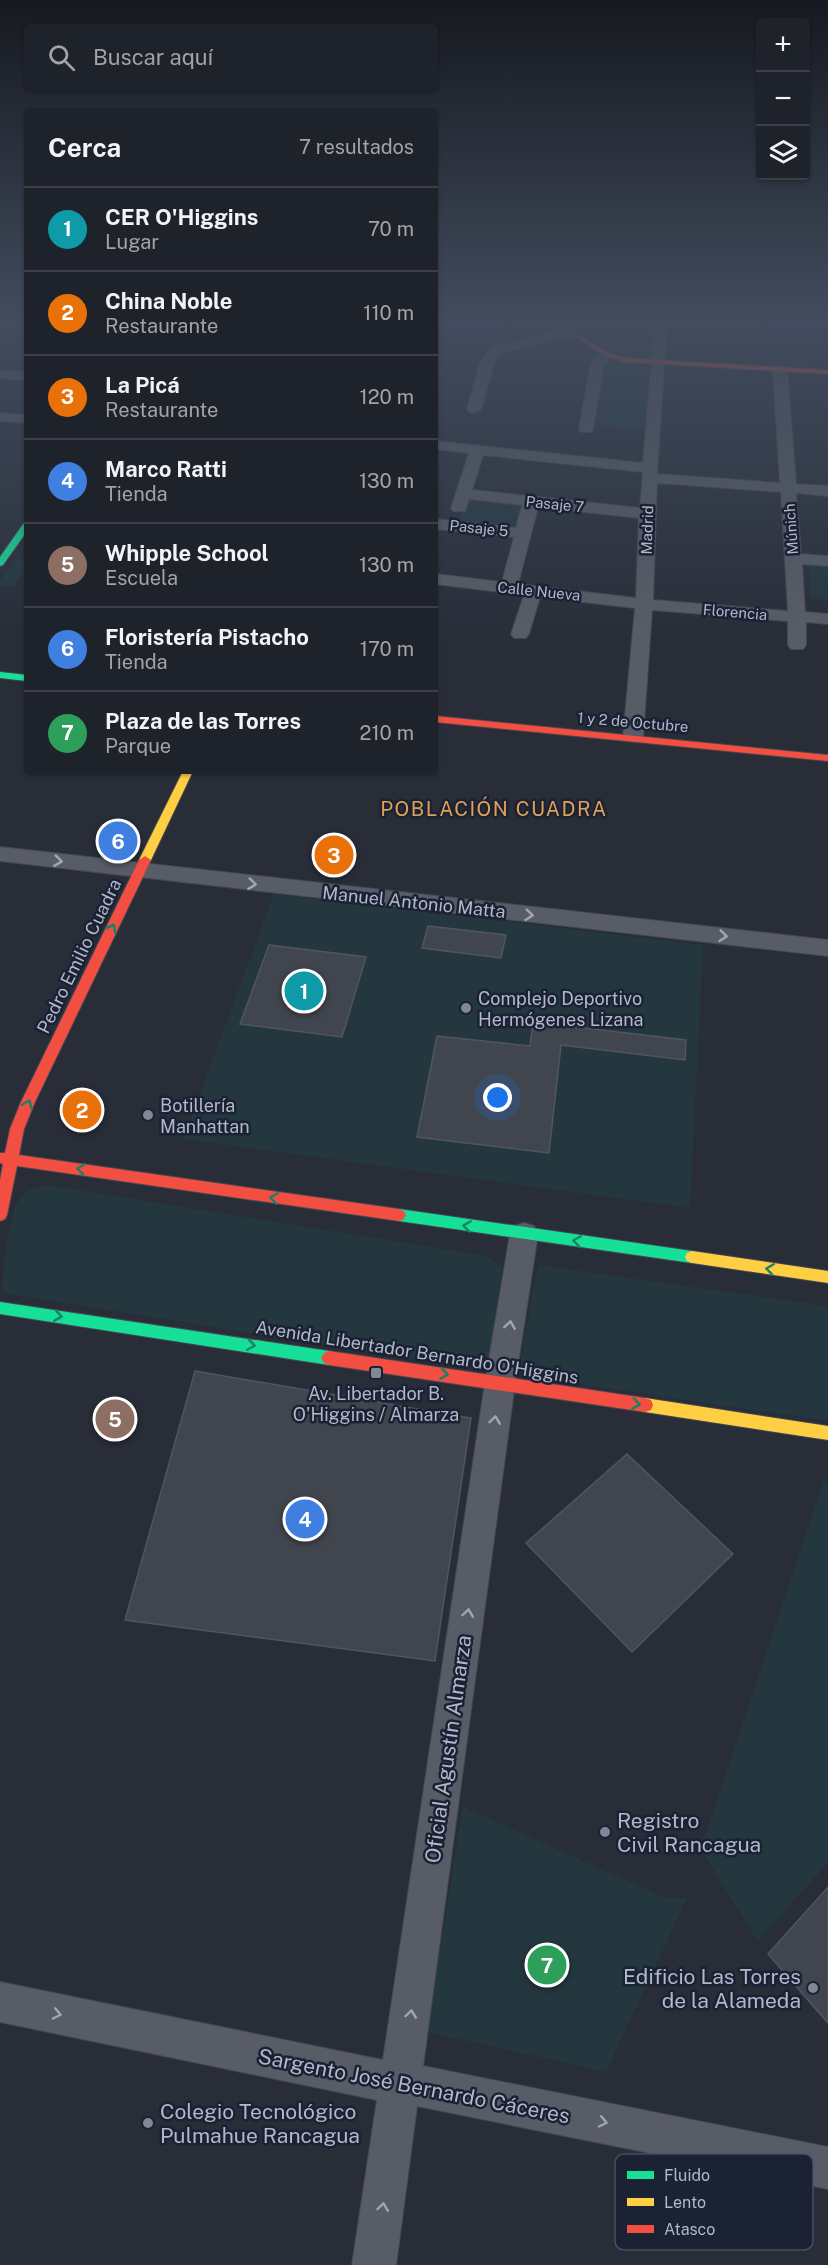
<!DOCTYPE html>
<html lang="es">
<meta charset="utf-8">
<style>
:root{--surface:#1e222a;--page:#262a32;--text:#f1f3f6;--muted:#a1a4a8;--line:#3c3f47;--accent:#db2777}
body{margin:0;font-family:"Public Sans",sans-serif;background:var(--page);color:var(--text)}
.controls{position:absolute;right:18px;top:18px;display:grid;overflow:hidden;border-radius:6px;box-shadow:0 2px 4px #0004}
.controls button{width:54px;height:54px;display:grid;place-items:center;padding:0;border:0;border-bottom:2px solid var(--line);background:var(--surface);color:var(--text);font:30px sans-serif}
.you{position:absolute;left:498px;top:1098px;width:21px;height:21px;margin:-15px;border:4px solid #fff;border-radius:50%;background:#1a73e8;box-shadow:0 0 0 9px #1a73e833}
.badge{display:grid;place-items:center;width:39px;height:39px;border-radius:50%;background:var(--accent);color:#fff;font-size:20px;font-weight:700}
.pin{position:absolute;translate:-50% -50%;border:3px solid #fff;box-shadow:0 2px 6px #0006}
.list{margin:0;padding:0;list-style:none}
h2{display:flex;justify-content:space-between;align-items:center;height:78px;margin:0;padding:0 24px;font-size:26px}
h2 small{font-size:20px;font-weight:400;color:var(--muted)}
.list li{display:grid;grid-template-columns:39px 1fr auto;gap:18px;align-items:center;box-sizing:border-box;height:84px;padding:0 24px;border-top:2px solid var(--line)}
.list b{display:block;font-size:22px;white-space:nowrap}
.list p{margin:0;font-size:20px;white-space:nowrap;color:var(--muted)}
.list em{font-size:20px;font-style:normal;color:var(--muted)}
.icon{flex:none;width:33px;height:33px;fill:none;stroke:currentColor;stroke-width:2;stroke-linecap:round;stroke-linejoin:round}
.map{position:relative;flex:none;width:828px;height:2265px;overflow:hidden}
.search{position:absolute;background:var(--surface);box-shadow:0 2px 4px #0004;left:24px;top:24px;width:414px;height:66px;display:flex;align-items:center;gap:15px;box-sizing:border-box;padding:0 21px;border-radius:6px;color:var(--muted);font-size:22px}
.panel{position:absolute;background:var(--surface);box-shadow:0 2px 4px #0004;left:24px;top:108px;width:414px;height:666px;border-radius:6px}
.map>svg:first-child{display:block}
</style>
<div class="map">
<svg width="828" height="2265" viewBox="0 0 828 2265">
<rect width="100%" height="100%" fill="#282d38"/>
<!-- green -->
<path fill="#24373f" d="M593,322H655L647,429L580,424L596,345L578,333L591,329Z
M468,497L524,503L515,529L458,523Z
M17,557L27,563V568L14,586H0V581Z
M809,566L828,567V600L811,599Z
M274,894L703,945L690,1208L183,1139Z
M48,1185L487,1256L502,1268L490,1357L485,1364L475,1369L3,1293C0,1283 10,1214 17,1203C24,1190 34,1187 48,1185Z
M538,1265L828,1306V1421L518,1375Z
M823,1481L828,1482V1863L757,1941L701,1849Z
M463,1807L666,1898H687L606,2072L427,2032Z"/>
<!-- building -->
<path fill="#41454e" stroke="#505560" stroke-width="1.5" d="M428,926L506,935L501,958L422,948Z
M269,945L366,957L342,1037L240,1024Z
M533,1022L686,1040L685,1060L561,1045L549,1153L417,1137L437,1036L530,1046Z
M195,1371L471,1418L435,1661L125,1620Z
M627,1454L733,1554L632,1652L526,1543Z
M828,1887V2023L768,1954Z"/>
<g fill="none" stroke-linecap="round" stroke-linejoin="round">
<!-- street casing -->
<g stroke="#444851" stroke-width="2">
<path id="street" d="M655,322H667L657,474L780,483L773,369L780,365L787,369L796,484L828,486V496L796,493L801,554L828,556V566L802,564L805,612L828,614V624L806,622V645L803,649H791L788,645V621L652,610L643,737L640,741H626L623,737L635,608L540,597L529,634L526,638H514L511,634L524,595L435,584V574L502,582L514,537L435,529V519L516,528L522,505L469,499L465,511H453L451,508L469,453L435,449V441L643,463ZM483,455L643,472L640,508L472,490ZM657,483L781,492L788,611L653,600ZM538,507L639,518L636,598L518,584Z
M817,322H828V326L818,325Z
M570,328L575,329L576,332L575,335L501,353L494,362L481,409L474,413L469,412L467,409L480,362L491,347Z
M608,351L615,355L604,364L593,429L591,432H581L579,429L591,362Z
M0,370L27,372V380L0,378Z
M0,413L27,415V423L0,421Z
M0,847L828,940V956L0,861Z
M524,1223L534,1226L538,1234L515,1383L423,2066L828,2147V2189L417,2106L396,2265H352L377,2100L0,2022V1982L383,2060L485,1383L510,1234L514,1226Z"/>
</g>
<!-- fast casing -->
<g stroke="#444851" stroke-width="2">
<path id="fast" d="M27,522V531L3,565L0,566V557L24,523Z
M0,672L27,675V681L0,678Z
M399,1209L692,1251L697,1253L699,1257L697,1261L692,1263L399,1221L394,1219L392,1215L394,1211Z
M0,1302L329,1351L334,1353L337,1358L334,1363L329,1365L0,1314Z"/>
</g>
<!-- slow casing -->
<g stroke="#444851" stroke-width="2">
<path id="slow" d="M183,771H193L151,860L145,864L141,863L139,860Z
M692,1251L828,1271V1283L692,1263L687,1261L685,1257L687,1253Z
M645,1398L828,1426V1440L645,1412L639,1410L637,1405L639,1400Z"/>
</g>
<!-- jam casing -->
<g stroke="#444851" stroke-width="2">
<path id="jam" d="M550,322H557L610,354L625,358L828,370V374L625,362L606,356Z
M435,716L828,755V761L435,722Z
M145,856L151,860L35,1102L24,1129L19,1155L399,1209L404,1211L406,1215L404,1219L399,1221L17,1166L7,1215L5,1219L0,1221V1180L3,1164L0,1163V1153H5L10,1129L21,1102L139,860Z
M329,1351L645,1398L651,1400L653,1405L651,1410L645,1412L329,1365L324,1363L321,1358L324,1353Z"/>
</g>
<!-- street -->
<use href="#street" fill="#585c66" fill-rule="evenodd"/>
<!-- fast -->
<use href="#fast" fill="#16e098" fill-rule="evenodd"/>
<!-- slow -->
<use href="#slow" fill="#ffcf43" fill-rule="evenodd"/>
<!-- jam -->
<use href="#jam" fill="#f24e42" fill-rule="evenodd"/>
</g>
<!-- one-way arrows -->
<defs><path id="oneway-chevron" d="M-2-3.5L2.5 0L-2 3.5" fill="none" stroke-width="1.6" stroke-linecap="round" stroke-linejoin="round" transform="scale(1.5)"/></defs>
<g stroke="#9fa6b6">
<use href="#oneway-chevron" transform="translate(58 861) rotate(7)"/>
<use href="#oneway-chevron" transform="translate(252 884) rotate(7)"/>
<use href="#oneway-chevron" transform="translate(529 915) rotate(6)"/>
<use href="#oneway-chevron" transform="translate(723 936) rotate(6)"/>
<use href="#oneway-chevron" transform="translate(510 1325) rotate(-81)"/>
<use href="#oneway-chevron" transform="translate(495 1420) rotate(-82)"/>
<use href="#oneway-chevron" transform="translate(468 1613) rotate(-82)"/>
<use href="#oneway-chevron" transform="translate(57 2014) rotate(12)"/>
<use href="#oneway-chevron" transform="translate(411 2014) rotate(-82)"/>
<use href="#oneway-chevron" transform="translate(603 2122) rotate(12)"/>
<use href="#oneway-chevron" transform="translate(383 2207) rotate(-82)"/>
</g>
<g stroke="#188166">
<use href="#oneway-chevron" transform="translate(112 928) rotate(-64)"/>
<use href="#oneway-chevron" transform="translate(28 1104) rotate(-67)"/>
<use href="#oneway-chevron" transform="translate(81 1169) rotate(-172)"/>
<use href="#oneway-chevron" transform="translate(274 1198) rotate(-172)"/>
<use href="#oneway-chevron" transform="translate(467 1226) rotate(-172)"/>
<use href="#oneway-chevron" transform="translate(577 1241) rotate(-172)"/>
<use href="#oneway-chevron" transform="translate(770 1269) rotate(-172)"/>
<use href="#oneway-chevron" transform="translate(58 1316) rotate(9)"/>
<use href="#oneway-chevron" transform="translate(251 1345) rotate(9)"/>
<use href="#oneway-chevron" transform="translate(444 1374) rotate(9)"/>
<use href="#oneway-chevron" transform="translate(636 1404) rotate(9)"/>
</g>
<!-- sky -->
<linearGradient id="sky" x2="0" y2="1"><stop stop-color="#16191f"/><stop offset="0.5" stop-color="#424c5e"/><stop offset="1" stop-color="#424c5e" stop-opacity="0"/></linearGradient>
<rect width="828" height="639" fill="url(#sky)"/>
<!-- markers -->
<g fill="#818797" stroke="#1a2234" stroke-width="2">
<circle cx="466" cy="1008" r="6"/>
<circle cx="148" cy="1115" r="6"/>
<rect x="370" y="1367" width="12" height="12" rx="3"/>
<circle cx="605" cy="1832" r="6"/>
<circle cx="813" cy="1988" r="6"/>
<circle cx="148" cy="2123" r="6"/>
</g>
<g text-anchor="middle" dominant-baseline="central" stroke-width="5" stroke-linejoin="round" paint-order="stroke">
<!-- far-street labels -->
<g font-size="15" fill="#b1b8ca" stroke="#1a2234">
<text transform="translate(555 504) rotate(6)">Pasaje 7</text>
<text transform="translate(479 528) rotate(6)">Pasaje 5</text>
<text transform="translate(791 529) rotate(-94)">Múnich</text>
<text transform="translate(647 530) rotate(-88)">Madrid</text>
<text transform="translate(539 591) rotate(6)">Calle Nueva</text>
<text transform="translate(735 612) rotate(5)">Florencia</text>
<text transform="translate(633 722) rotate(5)">1 y 2 de Octubre</text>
</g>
<!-- street labels -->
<g font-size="18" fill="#b1b8ca" stroke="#1a2234">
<text transform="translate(414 902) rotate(6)">Manuel Antonio Matta</text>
<text transform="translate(79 956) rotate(-64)">Pedro Emilio Cuadra</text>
<text transform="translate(417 1352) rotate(9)">Avenida Libertador Bernardo O'Higgins</text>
</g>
<!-- poi labels -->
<g font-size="18" fill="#b1b8ca" stroke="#1a2234" text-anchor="start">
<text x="478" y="998">Complejo Deportivo<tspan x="478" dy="21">Hermógenes Lizana</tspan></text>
<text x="160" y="1105">Botillería<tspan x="160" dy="21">Manhattan</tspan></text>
<text x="376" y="1393" text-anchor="middle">Av. Libertador B.<tspan x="376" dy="21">O'Higgins / Almarza</tspan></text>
</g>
<!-- neighbourhood labels -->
<g font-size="20" letter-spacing="1.5" fill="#e0a156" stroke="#1a2234">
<text x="494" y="809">POBLACIÓN CUADRA</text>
</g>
<!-- near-street labels -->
<g font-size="21" fill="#b1b8ca" stroke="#1a2234">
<text transform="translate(448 1749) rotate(-82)">Oficial Agustín Almarza</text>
<text transform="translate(414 2086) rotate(11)">Sargento José Bernardo Cáceres</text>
</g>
<!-- near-poi labels -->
<g font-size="21" fill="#b1b8ca" stroke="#1a2234" text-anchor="start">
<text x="617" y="1820">Registro<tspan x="617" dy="24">Civil Rancagua</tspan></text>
<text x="801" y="1976" text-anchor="end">Edificio Las Torres<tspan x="801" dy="24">de la Alameda</tspan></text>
<text x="160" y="2111">Colegio Tecnológico<tspan x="160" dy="24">Pulmahue Rancagua</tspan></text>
</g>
</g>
<!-- legend -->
<rect x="615" y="2154" width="198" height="96" rx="9" fill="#1a2234" stroke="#474f61" stroke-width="1.5"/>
<rect x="627" y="2171" width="27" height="8" fill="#16e098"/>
<rect x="627" y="2198" width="27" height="8" fill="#ffcf43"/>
<rect x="627" y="2225" width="27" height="8" fill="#f24e42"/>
<g font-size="16" fill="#b1b8ca">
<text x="664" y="2181">Fluido</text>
<text x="664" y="2208">Lento</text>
<text x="664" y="2235">Atasco</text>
</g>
</svg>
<div class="controls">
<button>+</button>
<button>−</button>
<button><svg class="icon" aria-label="layers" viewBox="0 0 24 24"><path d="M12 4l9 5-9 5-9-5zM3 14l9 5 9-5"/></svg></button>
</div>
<div class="you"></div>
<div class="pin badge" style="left:304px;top:991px;background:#0f9aa8">1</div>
<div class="pin badge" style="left:82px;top:1110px;background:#e8710a">2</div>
<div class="pin badge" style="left:334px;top:855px;background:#e8710a">3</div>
<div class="pin badge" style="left:305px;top:1519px;background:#3f7fe0">4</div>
<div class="pin badge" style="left:115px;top:1419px;background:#8d6e63">5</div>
<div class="pin badge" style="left:118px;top:841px;background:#3f7fe0">6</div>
<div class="pin badge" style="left:547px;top:1965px;background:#2e9e5b">7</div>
<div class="search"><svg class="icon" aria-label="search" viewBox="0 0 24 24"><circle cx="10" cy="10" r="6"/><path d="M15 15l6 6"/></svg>Buscar aquí</div>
<section class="panel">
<h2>Cerca<small>7 resultados</small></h2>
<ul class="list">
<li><span class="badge" style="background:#0f9aa8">1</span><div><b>CER O'Higgins</b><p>Lugar</p></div><em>70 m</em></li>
<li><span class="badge" style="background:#e8710a">2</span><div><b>China Noble</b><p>Restaurante</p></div><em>110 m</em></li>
<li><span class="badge" style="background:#e8710a">3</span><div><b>La Picá</b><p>Restaurante</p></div><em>120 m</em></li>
<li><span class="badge" style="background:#3f7fe0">4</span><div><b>Marco Ratti</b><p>Tienda</p></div><em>130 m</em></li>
<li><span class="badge" style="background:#8d6e63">5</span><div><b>Whipple School</b><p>Escuela</p></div><em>130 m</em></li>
<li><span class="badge" style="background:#3f7fe0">6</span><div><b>Floristería Pistacho</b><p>Tienda</p></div><em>170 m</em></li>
<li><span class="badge" style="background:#2e9e5b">7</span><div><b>Plaza de las Torres</b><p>Parque</p></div><em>210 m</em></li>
</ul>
</section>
</div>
